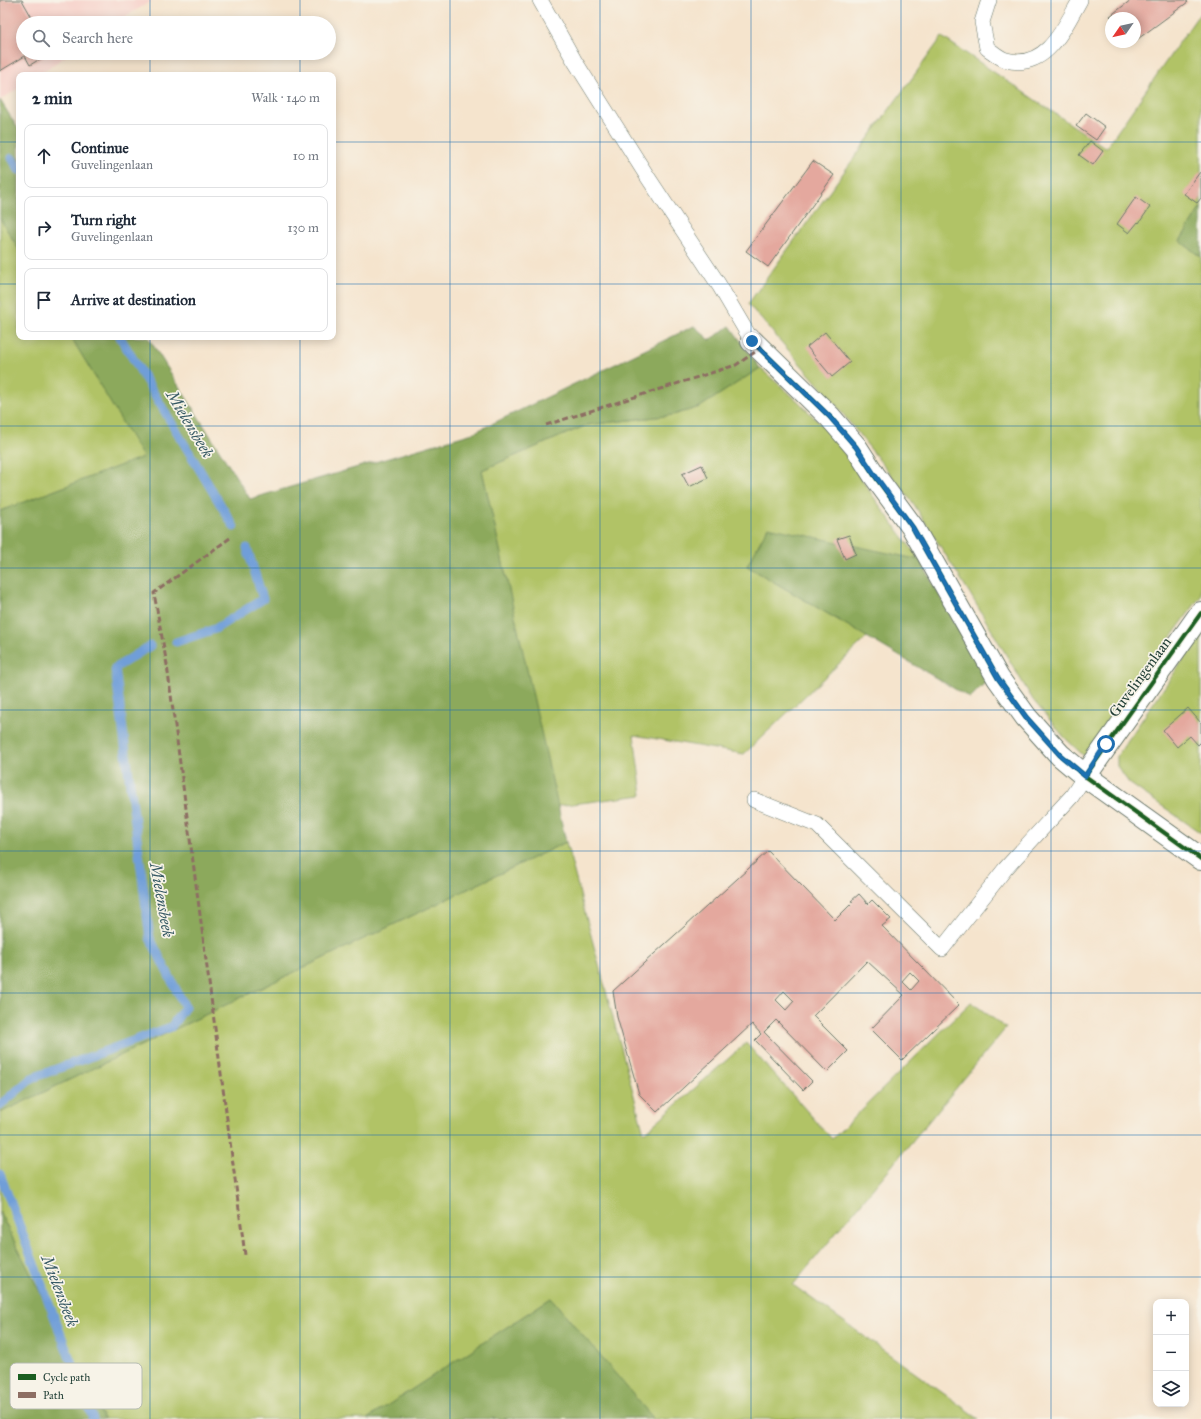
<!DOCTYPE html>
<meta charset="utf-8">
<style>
:root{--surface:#fff;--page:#f2f2f3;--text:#1f2937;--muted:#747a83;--line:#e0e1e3}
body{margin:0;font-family:"IM FELL Great Primer",serif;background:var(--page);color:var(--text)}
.controls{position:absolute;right:12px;bottom:12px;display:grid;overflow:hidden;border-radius:8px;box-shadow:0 2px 10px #0003}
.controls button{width:36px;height:36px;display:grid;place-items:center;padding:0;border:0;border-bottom:1px solid var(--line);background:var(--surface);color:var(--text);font:20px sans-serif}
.compass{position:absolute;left:1105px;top:12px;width:36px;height:36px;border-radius:50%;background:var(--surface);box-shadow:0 2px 10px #0003;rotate:236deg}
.stop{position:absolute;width:12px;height:12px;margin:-9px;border:3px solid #1f6fb2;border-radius:50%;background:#fff}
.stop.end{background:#1f6fb2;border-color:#fff;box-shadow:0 1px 4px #0008}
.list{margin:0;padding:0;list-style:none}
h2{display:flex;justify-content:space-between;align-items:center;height:52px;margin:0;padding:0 16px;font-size:17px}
h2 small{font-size:13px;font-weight:400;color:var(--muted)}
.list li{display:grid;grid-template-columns:26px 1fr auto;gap:12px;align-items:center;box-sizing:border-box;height:64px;margin:0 8px 8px;padding:0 8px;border:1px solid var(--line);border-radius:8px}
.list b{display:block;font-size:15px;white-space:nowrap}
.list p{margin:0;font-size:13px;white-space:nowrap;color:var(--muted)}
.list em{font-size:13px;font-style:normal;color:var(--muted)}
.icon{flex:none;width:22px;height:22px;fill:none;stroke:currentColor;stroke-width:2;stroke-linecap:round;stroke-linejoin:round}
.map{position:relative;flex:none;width:1201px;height:1419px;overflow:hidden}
.search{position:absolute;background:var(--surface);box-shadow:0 2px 10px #0003;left:16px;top:16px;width:320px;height:44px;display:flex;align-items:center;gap:10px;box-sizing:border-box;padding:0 14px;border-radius:22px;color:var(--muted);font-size:15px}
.panel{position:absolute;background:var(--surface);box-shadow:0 2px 10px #0003;left:16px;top:72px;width:320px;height:268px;border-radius:8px}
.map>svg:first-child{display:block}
</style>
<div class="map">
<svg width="1201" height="1419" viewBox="0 0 1201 1419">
<rect width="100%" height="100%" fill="#f7f3e8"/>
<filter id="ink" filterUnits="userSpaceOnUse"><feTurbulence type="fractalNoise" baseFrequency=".025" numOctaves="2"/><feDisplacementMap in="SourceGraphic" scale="8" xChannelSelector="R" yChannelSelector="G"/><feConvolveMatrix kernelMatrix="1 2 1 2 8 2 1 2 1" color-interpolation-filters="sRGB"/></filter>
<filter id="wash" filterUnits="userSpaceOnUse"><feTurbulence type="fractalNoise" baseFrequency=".012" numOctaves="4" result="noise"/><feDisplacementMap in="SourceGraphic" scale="16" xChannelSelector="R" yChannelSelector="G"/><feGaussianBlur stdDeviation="0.9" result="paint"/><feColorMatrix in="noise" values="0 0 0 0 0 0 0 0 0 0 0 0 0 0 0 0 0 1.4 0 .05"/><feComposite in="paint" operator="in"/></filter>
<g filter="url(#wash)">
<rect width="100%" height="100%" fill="#f5e4cd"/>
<!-- built -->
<path fill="#f7d0c9" d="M0,0H153L115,23H23V53H70L38,75H19V88L0,100Z"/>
<!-- green -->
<path fill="#b1c366" stroke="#68804d" d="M1201,14V207L1180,241L1201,257V596L1084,756L1064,737L1033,700L969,592L913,503L832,400L748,304L942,37L1106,148L1197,17Z
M0,218L19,250V337H71L144,457L0,511Z
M760,368L799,402L835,439L877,502L920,560L768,528L747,566L867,637L744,754L634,735L642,795L557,806L482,470L587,425L673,415L700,407Z
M1201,634V833L1129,783L1117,766V756Z
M566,842L644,1133L746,1043L832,1139L971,1002L1006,1028L793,1285L979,1419H651L652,1418L551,1298L367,1419H104L0,1213V1113Z"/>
<!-- forest -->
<path fill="#8ca95b" stroke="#567348" d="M0,100L19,130V250L0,218Z
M1201,207V257L1180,241Z
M694,326L710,340L730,326L760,368L700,407L673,415L587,425L482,470L566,842L0,1113V511L143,457L71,337H148L250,499L473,433Z
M768,527L920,560L987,681L970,698L747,566Z
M0,1213L104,1419H0Z
M551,1298L653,1418L367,1419Z"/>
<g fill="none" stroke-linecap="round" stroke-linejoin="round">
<!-- stream -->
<path stroke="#709ed8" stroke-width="9" d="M12,158L19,170
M120,337L234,527
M176,642L215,629L263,599L247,548
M0,1105L32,1078L171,1027L185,1007L150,938L115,668L150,646
M0,1174L93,1419"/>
</g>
<g id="blocks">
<!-- building -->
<path fill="#e4a89e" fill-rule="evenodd" d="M0,0H22L35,23H23V53H50L30,65L25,56L0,71Z
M1131,0H1185L1188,2L1135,41V18H1112L1110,16Z
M1086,113L1105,127L1096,140L1076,126Z
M1090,141L1103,151L1093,165L1079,155Z
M813,161L834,175L768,267L746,251Z
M1200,172L1201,173V198L1197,203L1184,194Z
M1136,197L1150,207L1139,223L1138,222L1129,233L1117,224Z
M825,332L850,362L832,377L807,347Z
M702,465L708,478L689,487L682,474Z
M849,535L856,554L845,559L837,539Z
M1188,708L1201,723V742L1198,745L1190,736L1177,747L1163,730Z
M768,851L835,920L853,902L851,901L859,894L868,904L872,900L891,919L882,926L959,1005L902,1060L871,1029L904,995L867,961L813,1016L848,1051L827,1072L776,1020L764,1032L812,1081L803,1090L755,1040L761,1034L752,1024L657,1112L639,1094L617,1017L613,991ZM910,972L919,981L911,990L902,981ZM784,991L794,1001L786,1010L776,1000Z"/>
</g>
</g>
<g filter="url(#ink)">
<use href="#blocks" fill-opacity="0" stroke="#6a776a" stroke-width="1"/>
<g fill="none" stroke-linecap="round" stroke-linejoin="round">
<!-- service casing -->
<g stroke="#6a776a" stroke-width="16">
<path id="service" d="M540,0L574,60L647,176L719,285L752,341
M989,0L982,22L987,48C993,52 999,58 1006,60C1046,71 1064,28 1080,0
M754,800L817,825L942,949L1005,869L1072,796L1085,776"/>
</g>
<!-- minor casing -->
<g stroke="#6a776a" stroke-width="24">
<path id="minor" d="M752,341L830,417L856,447L874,475L913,528L998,678L1026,717L1060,755L1085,776L1201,859
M1085,776L1201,613"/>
</g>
<!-- service -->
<use href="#service" stroke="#fff" stroke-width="15"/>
<!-- minor -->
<use href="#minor" stroke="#fff" stroke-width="22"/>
<!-- quiet -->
<path stroke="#8d6e63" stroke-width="3" stroke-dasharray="6 3" stroke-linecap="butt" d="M546,425L736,365L761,348
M230,538L154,593L167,665L245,1255"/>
<!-- cycleway casing -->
<g stroke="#f7f3e8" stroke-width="6">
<path id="cycleway" d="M752,341L830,417L856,447L874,475L913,528L998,678L1026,717L1060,755L1085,776L1201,859
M1085,776L1201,613"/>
</g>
<!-- cycleway -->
<use href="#cycleway" stroke="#1b5e20" stroke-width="4"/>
</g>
</g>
<g fill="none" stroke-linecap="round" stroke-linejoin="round" filter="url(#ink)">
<!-- route -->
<path stroke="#1f6fb2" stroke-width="5" d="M752,341L830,417L856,447L874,474L913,528L998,678L1026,717L1060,755L1085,776L1106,744"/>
</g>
<!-- grid -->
<path fill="none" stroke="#1f6fb2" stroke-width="1" stroke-opacity="0.55" d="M150,0V23M300,0V23M450,0V1419M600,0V1419M751,0V1419M901,0V1419M1051,0V1419M150,53V75M300,53V75M0,142H19M333,142H1201M0,284H19M333,284H1201M150,337V1419M300,337V1419M0,426H1201M0,568H1201M0,710H1201M0,851H1201M0,993H1201M0,1135H1201M0,1277H1201"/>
<g text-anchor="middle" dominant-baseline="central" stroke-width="3.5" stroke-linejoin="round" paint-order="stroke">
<!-- street labels -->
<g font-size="15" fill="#1f3d34" stroke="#f7f3e8">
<text transform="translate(1140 677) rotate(-54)">Guvelingenlaan</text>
</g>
<!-- water labels -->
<g font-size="16" font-style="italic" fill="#375a65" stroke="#f7f3e8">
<text transform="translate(190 424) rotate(59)">Mielensbeek</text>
<text transform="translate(162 900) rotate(80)">Mielensbeek</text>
<text transform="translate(60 1291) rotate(69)">Mielensbeek</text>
</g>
</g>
<!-- legend -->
<rect x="10" y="1363" width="132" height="46" rx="6" fill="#f7f3e8" stroke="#b6bcb2" stroke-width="1"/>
<rect x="18" y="1374" width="18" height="6" fill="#1b5e20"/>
<rect x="18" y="1392" width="18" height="6" fill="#8d6e63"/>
<g font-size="11" fill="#1f3d34">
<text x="43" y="1381">Cycle path</text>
<text x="43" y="1399">Path</text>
</g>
</svg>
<div class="controls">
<button>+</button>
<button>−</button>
<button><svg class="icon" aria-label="layers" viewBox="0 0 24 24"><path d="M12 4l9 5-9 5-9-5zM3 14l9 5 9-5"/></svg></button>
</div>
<svg class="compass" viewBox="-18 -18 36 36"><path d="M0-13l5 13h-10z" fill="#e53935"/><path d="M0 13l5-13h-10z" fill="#747a83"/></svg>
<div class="stop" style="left:1106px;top:744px"></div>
<div class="stop end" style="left:752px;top:341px"></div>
<div class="search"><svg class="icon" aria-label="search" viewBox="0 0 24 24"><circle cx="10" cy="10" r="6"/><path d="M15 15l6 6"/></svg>Search here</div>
<section class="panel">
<h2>2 min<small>Walk · 140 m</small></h2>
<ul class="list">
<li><svg class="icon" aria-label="ahead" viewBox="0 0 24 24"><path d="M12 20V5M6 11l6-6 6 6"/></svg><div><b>Continue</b><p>Guvelingenlaan</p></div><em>10 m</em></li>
<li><svg class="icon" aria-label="right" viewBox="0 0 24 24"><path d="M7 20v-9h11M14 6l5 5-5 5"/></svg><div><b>Turn right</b><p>Guvelingenlaan</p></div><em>130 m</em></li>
<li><svg class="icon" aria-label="arrive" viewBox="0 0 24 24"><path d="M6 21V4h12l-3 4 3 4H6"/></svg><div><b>Arrive at destination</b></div></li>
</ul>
</section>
</div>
